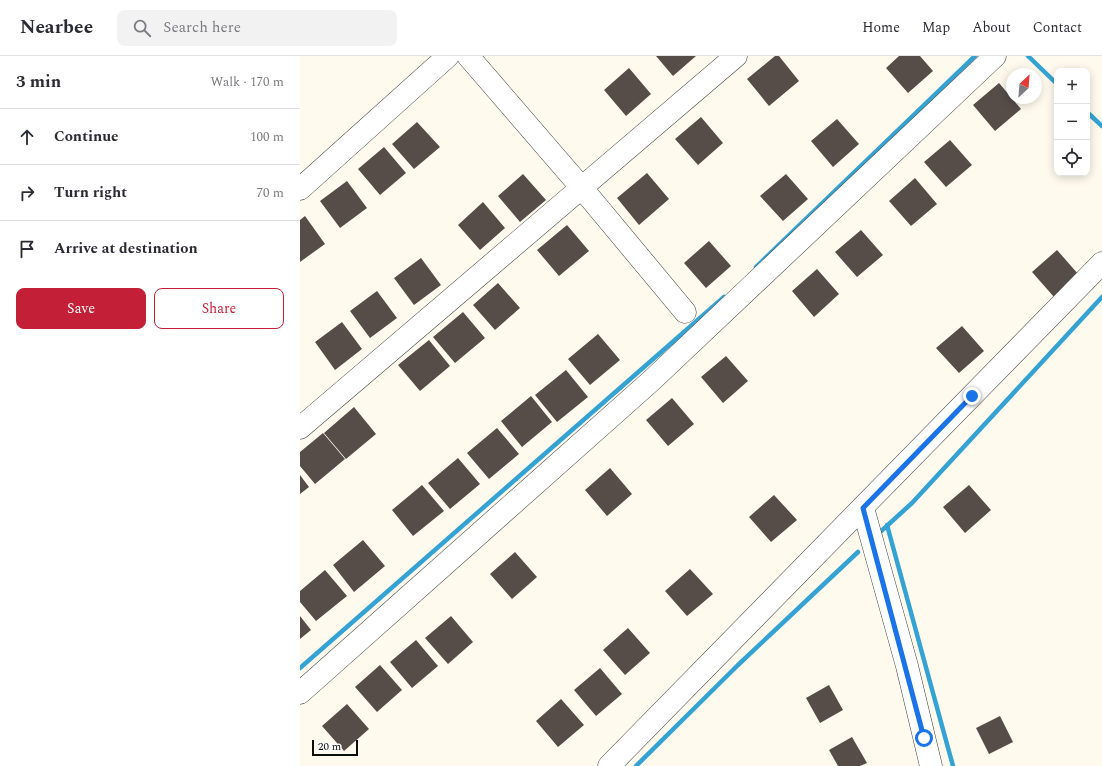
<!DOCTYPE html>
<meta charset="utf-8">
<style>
:root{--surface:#fff;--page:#f2f2f3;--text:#2b2b33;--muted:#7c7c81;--line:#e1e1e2;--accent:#c32038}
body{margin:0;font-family:Spectral,serif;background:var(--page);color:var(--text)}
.controls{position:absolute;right:12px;top:12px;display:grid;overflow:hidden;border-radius:8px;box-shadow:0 2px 10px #0003}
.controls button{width:36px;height:36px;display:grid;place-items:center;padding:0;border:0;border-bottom:1px solid var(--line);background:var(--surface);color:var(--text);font:20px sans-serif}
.compass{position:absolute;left:706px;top:12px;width:36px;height:36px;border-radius:50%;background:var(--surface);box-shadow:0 2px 10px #0003;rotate:26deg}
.scale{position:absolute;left:12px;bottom:10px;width:46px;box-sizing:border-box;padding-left:4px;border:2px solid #0d0d0d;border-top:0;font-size:11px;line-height:14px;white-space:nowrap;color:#0d0d0d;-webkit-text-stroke:3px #fff;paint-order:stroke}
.stop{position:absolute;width:12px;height:12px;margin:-9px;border:3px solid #1a73e8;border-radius:50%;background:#fff}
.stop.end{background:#1a73e8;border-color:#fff;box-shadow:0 1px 4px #0008}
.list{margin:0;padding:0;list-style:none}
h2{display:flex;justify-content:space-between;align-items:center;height:52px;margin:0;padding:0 16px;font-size:17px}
h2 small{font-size:13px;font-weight:400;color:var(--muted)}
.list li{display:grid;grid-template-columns:26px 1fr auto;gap:12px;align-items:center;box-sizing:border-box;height:56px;padding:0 16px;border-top:1px solid var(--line)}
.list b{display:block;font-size:15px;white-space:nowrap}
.list em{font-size:13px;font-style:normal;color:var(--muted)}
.actions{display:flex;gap:8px;padding:12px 16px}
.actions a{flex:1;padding:9px 0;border:1px solid var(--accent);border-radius:8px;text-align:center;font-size:14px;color:var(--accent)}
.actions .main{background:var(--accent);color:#fff}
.icon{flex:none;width:22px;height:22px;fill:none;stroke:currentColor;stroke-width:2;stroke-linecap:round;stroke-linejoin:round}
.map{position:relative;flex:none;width:802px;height:710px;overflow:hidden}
header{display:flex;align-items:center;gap:24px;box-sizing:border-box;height:56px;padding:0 20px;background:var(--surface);border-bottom:1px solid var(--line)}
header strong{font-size:19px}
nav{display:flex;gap:22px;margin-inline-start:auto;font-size:14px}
.search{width:280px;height:36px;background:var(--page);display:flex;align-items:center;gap:10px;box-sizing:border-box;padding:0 14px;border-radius:8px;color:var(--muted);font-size:15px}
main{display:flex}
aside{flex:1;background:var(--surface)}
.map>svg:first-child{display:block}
</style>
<header>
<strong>Nearbee</strong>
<div class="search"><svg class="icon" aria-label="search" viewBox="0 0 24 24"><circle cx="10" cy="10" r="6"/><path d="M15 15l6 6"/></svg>Search here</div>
<nav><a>Home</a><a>Map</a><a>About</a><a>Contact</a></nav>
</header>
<main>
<aside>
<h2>3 min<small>Walk · 170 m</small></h2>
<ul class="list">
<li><svg class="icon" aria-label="ahead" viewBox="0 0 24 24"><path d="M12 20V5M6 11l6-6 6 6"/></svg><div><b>Continue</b></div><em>100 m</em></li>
<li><svg class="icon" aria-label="right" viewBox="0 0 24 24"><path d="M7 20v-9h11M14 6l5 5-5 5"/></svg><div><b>Turn right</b></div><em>70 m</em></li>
<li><svg class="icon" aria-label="arrive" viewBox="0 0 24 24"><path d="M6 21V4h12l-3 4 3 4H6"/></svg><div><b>Arrive at destination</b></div></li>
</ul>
<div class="actions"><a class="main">Save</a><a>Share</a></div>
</aside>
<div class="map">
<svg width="802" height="710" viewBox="0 0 802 710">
<rect width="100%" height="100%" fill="#fffaed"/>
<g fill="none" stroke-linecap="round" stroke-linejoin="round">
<!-- stream -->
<path stroke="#34a3d3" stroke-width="4.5" d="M728,0L757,28
M787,56L802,70
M456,211L675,0
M587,469L653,710
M578,478L612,447L802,241
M0,612L424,241
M336,710L438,609L558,496"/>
</g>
<!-- building -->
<path fill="#564d49" d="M356,0H396L373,20Z
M475,0H479L499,25L469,50L447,23Z
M599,0H620L633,15L608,37L586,12Z
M329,12L351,38L326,60L304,34Z
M699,27L721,53L695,75L673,49Z
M401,61L423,87L398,109L375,83Z
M537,63L559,88L533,111L511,85Z
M117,66L140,91L114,113L92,88Z
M650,84L672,109L646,131L624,106Z
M84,91L106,117L80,139L58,113Z
M347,117L369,143L339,169L317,142Z
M223,118L246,144L220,166L198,140Z
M486,118L508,143L483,165L460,140Z
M615,122L637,148L611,170L589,145Z
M47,125L67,152L40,172L20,145Z
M183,146L205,172L180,194L158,169Z
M5,160L25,188L0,206V164Z
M267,169L289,195L259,220L237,194Z
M561,174L583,199L557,221L535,196Z
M409,185L431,210L406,232L384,207Z
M757,194L779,219L754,241L732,216Z
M121,202L141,229L114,249L94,222Z
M517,213L539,238L514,261L492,235Z
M198,227L220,252L195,274L173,249Z
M77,235L97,262L70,282L50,255Z
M163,256L185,282L155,307L133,281Z
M42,266L62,293L35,314L15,286Z
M662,270L684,295L659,317L636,292Z
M298,278L320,304L290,329L268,303Z
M129,284L150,310L120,335L98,309Z
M426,300L448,325L423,347L401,321Z
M266,314L288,341L257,366L235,339Z
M231,340L252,366L222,391L201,365Z
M372,342L394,368L368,390L346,364Z
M54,351L76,378L46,403L24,377Z
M197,372L219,398L189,423L167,397Z
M23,377L45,403L15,428L0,410V396Z
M158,402L180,428L150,453L128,427Z
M310,412L332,438L307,460L285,434Z
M0,419L9,431L0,438Z
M122,429L144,455L113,480L92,454Z
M669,429L691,454L665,477L643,451Z
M474,439L497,464L471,486L449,461Z
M63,484L85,510L54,536L33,509Z
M215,496L237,521L212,543L190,518Z
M390,513L413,538L387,560L365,535Z
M25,514L47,540L16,565L0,546V535Z
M0,560L11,574L0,583Z
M151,560L173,586L148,608L125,582Z
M328,572L350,597L325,619L303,594Z
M116,584L138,610L112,632L90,606Z
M80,609L102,634L77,656L55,631Z
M300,612L322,638L296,660L274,634Z
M529,629L543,654L520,667L506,642Z
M261,643L284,669L258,691L236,665Z
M47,648L69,673L44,695L22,670Z
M700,660L713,686L689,698L676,672Z
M552,681L567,707L560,710H538L529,694Z"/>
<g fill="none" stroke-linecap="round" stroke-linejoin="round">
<!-- minor casing -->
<g stroke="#404040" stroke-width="23">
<path id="minor" d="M168,0L281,131L385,256
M0,133L148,0
M0,372L436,0
M563,452L607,610L631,710
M0,637L351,325L695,0
M309,710L802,207"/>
</g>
<!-- minor -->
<use href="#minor" stroke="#fff" stroke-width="22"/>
</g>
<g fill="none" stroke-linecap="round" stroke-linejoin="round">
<!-- route -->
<path stroke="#1a73e8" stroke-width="5" d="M624,682L563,452L672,340"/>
</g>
</svg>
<div class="controls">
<button>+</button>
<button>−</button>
<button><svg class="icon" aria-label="locate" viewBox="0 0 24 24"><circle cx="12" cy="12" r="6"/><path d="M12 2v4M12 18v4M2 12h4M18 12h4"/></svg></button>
</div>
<svg class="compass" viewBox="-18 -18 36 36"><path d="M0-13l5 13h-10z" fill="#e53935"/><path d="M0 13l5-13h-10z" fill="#7c7c81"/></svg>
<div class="scale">20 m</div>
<div class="stop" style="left:624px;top:682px"></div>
<div class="stop end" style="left:672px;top:340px"></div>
</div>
</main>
